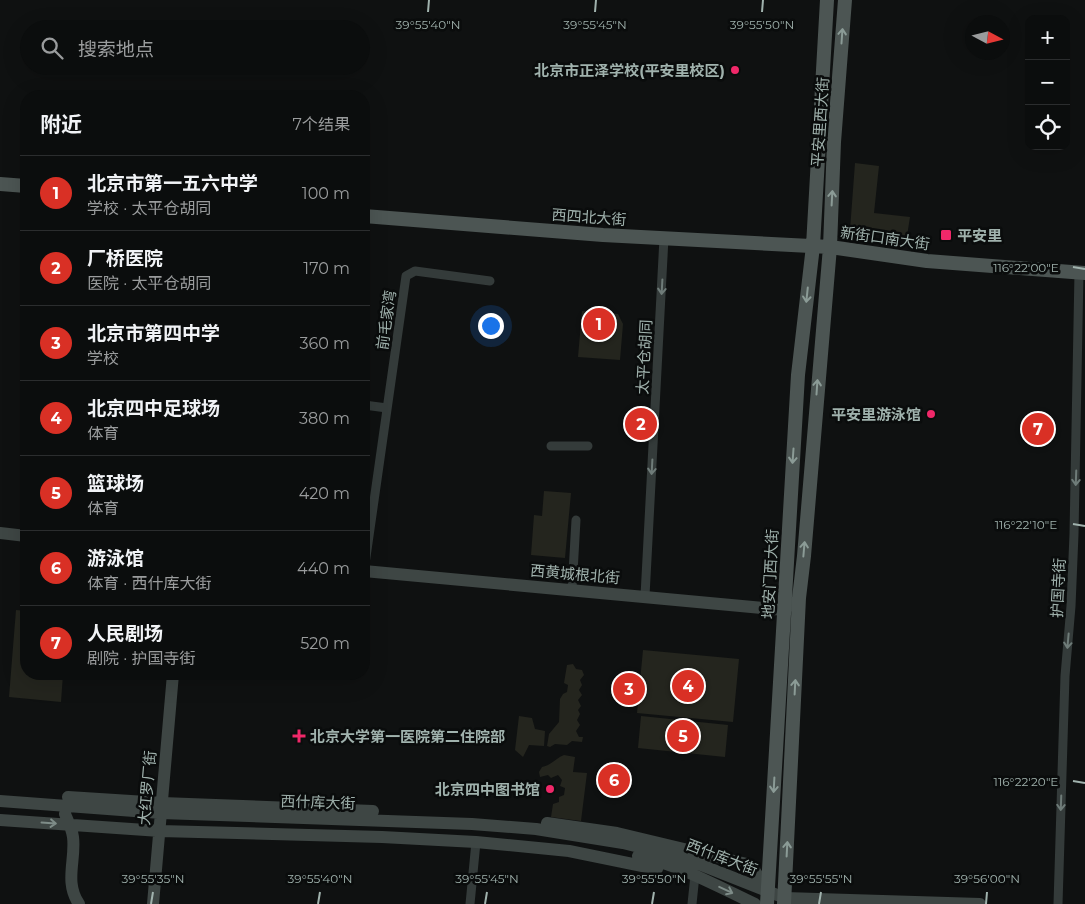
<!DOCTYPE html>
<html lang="zh">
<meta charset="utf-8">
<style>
:root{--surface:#0b0d0d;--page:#141616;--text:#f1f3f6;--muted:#9a9c9d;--line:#2b2d2e;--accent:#d93025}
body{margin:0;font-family:Montserrat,"Noto Sans SC",sans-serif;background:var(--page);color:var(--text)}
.controls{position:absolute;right:15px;top:15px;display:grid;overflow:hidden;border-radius:10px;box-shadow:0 5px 20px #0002}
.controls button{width:45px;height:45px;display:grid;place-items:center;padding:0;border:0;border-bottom:1px solid var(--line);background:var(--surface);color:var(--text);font:25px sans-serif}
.compass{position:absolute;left:965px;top:15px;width:45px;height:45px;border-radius:50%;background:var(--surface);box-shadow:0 5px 20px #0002;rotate:97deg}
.you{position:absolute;left:490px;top:325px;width:18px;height:18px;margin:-12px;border:4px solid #fff;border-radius:50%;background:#1a73e8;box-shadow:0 0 0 8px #1a73e833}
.badge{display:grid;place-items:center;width:32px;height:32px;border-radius:50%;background:var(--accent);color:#fff;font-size:16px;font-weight:700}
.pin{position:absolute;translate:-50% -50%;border:2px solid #fff;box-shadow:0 1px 5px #0006}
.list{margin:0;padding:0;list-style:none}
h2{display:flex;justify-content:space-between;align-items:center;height:65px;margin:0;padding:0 20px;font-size:21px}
h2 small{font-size:16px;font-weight:400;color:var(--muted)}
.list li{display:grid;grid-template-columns:32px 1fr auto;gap:15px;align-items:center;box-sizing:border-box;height:75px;padding:0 20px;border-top:1px solid var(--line)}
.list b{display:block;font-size:19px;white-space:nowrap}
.list p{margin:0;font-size:16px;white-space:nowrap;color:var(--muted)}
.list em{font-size:16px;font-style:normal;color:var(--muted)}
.icon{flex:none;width:28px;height:28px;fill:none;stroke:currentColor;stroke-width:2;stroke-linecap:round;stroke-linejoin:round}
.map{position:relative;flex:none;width:1085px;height:904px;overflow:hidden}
.search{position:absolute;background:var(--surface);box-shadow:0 5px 20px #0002;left:20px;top:20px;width:350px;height:55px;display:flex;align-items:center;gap:12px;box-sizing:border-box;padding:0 18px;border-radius:28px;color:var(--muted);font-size:19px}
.panel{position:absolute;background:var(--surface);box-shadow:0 5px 20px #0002;left:20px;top:90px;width:350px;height:590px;border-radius:20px}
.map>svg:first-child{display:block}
</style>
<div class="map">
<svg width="1085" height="904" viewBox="0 0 1085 904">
<rect width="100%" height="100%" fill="#0f1111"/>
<!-- green -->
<path fill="#24251e" d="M855,163L879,166L874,213L910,217L907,236L850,230Z
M582,311L618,314L623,324L620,360L578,357Z
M544,491L571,493L565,558L531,555L534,515L542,516Z
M16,610L26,611V674H63L61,702L9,697Z
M643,650L739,659L733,722L637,713Z
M573,664L576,669L582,670L584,675L580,680L582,685L579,690L582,695L578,700L581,706L578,710L580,714L577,720L580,725L576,731L579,737H583L582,742L572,741L567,745L555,744L550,747L547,746L549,734L559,722L560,699L563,694L567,692L568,685L564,683L567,665Z
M519,716L532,718L535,729L545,731L544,746L529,745L523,757L515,750Z
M641,716L728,725L725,757L638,748Z
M564,755L575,757L573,772L587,773L581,821L551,817L553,804L559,802V797L564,795L565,788L560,786L562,780L558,775L551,778L548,775L540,777L539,772L542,767C550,766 556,758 564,755Z"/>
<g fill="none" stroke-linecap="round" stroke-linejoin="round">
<!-- street -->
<path stroke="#343b3a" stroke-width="9" d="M364,405L387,408
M551,446H588
M364,571L406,276L415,271L490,281
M572,590L576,520
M645,596L664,238
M470,904L476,842
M692,904L695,875
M1058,904L1065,676L1071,606L1074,534L1079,272"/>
<!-- secondary -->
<path stroke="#3e4644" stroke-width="12" d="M0,533L26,536
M364,571L784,610L791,604
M68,797L162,803L373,811
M0,801L161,813L472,824L536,829L623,843L651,850L696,863L785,898L980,904
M65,814C68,821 72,829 73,837C76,860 64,882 79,904
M0,820L160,831L382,837L476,842L569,851L657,869
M547,823L617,833L751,865L768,892
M638,856C679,865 717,886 755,904
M153,904L173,674"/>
<!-- primary -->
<path stroke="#4c5553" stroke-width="14" d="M0,184L26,186
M364,216L603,235L830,247L927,261L1085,273
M767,904L798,375L813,246L827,0
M784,904L799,598L804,556L830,247L834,142L845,0"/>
</g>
<!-- one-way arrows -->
<defs><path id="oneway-shaft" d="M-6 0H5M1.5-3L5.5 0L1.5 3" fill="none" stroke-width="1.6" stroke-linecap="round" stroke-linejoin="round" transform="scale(1.25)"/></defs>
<g stroke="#8b9b96">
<use href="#oneway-shaft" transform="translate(842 36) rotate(-86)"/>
<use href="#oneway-shaft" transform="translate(832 198) rotate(-87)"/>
<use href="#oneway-shaft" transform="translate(807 295) rotate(96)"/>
<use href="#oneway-shaft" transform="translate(817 387) rotate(-86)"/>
<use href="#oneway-shaft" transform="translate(793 456) rotate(94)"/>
<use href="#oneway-shaft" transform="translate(804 549) rotate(-85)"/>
<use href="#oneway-shaft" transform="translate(795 687) rotate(-87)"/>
<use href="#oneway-shaft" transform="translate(774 785) rotate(93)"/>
<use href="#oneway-shaft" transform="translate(787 849) rotate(-87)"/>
</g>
<g stroke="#6f7c79">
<use href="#oneway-shaft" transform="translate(662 287) rotate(93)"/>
<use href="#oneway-shaft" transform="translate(652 467) rotate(93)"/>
<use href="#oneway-shaft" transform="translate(1076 478) rotate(92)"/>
<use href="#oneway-shaft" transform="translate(1068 641) rotate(95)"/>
<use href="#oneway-shaft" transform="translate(1061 803) rotate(92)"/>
</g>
<g stroke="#7e8c88">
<use href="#oneway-shaft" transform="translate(49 823) rotate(4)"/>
<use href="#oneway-shaft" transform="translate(726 890) rotate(25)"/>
</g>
<!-- ticks -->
<path fill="none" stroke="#a0b2ad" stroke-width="2" d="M428,12L429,0M595,12L596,0M762,12L763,0M1073,267L1085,269M1073,524L1085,526M1073,781L1085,783M151,904L153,892M318,904L320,892M485,904L487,892M652,904L654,892M819,904L821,892M986,904L987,892"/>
<!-- markers -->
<g fill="#f02869" stroke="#0a0c0c" stroke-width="2">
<circle cx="735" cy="70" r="5"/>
<rect x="940" y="229" width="12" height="12" rx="2.5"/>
<circle cx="931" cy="414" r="5"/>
<path d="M296.5 728.5h5v5h5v5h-5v5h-5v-5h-5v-5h5z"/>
<circle cx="550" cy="789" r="5"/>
</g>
<g text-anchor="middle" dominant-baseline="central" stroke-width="5" stroke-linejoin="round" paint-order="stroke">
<!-- poi labels -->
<g font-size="15" font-weight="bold" fill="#a0b2ad" stroke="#0a0c0c" text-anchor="end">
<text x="725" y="70">北京市正泽学校(平安里校区)</text>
<text x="957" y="235" text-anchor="start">平安里</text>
<text x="921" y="414">平安里游泳馆</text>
<text x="310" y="736" text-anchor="start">北京大学第一医院第二住院部</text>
<text x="540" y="789">北京四中图书馆</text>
</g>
<!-- street labels -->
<g font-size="15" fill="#a0b2ad" stroke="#0a0c0c">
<text transform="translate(820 122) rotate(-86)">平安里西大街</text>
<text transform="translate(589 217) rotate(4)">西四北大街</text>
<text transform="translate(885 238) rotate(8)">新街口南大街</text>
<text transform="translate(386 320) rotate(-82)">前毛家湾</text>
<text transform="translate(644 357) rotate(-87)">太平仓胡同</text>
<text transform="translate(575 574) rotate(5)">西黄城根北街</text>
<text transform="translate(770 574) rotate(-87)">地安门西大街</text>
<text transform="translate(1058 588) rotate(-87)">护国寺街</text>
<text transform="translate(147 788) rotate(-85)">大红罗厂街</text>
<text transform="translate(318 802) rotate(2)">西什库大街</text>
<text transform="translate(722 857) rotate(21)">西什库大街</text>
</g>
</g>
<g font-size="12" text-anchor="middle" fill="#a0b2ad" stroke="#0a0c0c" stroke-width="5" stroke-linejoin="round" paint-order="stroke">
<text x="428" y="29">39°55'40"N</text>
<text x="595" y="29">39°55'45"N</text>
<text x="762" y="29">39°55'50"N</text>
<text x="1026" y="272">116°22'00"E</text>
<text x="1026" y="529">116°22'10"E</text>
<text x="1026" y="786">116°22'20"E</text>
<text x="153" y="883">39°55'35"N</text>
<text x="320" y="883">39°55'40"N</text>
<text x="487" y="883">39°55'45"N</text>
<text x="654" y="883">39°55'50"N</text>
<text x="821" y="883">39°55'55"N</text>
<text x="987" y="883">39°56'00"N</text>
</g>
</svg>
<div class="controls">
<button>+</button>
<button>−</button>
<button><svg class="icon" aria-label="locate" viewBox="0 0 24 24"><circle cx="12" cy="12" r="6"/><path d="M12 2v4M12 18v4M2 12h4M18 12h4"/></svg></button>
</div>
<svg class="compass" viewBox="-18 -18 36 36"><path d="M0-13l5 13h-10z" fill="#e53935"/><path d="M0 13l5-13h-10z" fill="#9a9c9d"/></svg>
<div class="you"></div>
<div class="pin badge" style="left:599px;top:324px">1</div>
<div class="pin badge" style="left:641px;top:424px">2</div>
<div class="pin badge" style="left:629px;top:689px">3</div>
<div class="pin badge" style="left:688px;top:686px">4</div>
<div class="pin badge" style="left:683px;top:736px">5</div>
<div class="pin badge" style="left:614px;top:780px">6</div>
<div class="pin badge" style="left:1038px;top:429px">7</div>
<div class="search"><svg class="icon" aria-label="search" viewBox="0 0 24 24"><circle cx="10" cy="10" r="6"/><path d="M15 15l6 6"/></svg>搜索地点</div>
<section class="panel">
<h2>附近<small>7个结果</small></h2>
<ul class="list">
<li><span class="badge">1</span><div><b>北京市第一五六中学</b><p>学校 · 太平仓胡同</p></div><em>100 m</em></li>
<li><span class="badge">2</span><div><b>厂桥医院</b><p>医院 · 太平仓胡同</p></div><em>170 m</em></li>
<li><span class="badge">3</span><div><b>北京市第四中学</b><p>学校</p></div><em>360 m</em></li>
<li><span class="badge">4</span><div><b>北京四中足球场</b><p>体育</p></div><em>380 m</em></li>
<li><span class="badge">5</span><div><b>篮球场</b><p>体育</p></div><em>420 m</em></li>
<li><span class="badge">6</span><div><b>游泳馆</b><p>体育 · 西什库大街</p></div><em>440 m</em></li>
<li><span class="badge">7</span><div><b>人民剧场</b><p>剧院 · 护国寺街</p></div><em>520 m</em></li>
</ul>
</section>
</div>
